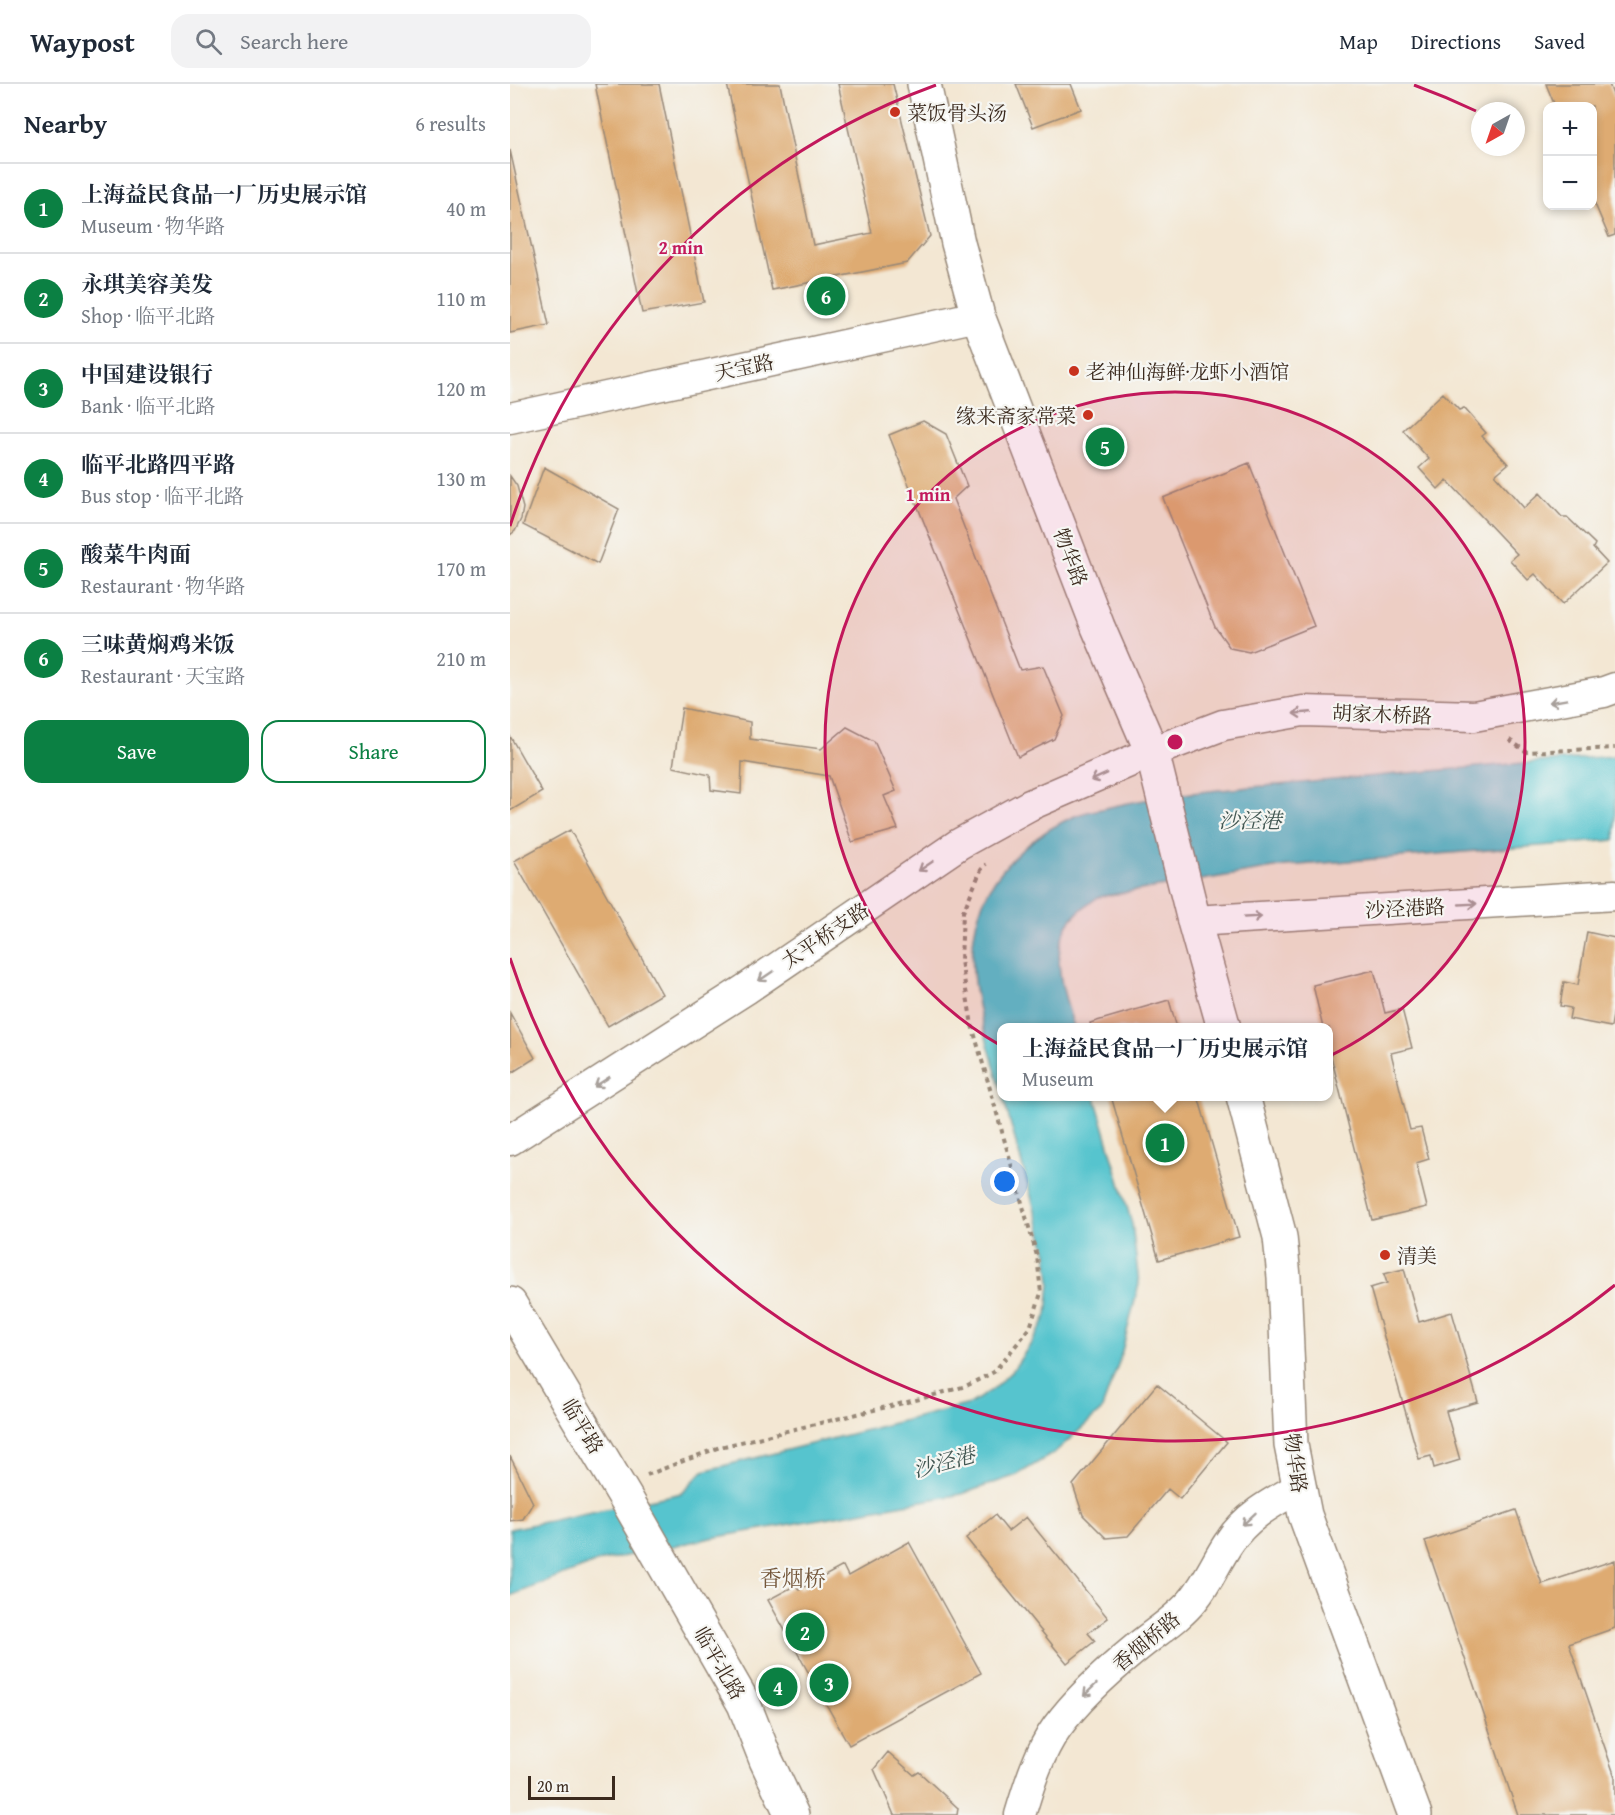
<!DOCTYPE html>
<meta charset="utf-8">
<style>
:root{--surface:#fff;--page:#f2f2f3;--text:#1f2937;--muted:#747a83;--line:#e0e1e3;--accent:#0b8043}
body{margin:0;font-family:"Gentium Book Plus","Noto Serif SC",serif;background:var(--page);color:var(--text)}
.controls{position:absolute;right:18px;top:18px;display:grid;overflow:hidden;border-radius:12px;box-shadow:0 3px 9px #0003}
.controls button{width:54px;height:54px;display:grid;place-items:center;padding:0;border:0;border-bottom:2px solid var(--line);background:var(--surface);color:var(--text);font:30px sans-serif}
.compass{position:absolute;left:961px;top:18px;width:54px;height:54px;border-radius:50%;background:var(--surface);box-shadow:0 3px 9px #0003;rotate:220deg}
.scale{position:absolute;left:18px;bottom:15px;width:87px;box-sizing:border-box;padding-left:6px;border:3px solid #3b2a1e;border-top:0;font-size:16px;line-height:21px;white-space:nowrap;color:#3b2a1e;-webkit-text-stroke:4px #f6f6f2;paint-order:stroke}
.you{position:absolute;left:495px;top:1098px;width:21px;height:21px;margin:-15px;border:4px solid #fff;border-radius:50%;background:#1a73e8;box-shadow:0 0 0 9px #1a73e833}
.badge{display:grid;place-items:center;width:39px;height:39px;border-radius:50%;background:var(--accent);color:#fff;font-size:20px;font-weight:700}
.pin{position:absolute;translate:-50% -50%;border:3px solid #fff;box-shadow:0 2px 6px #0006}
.popup{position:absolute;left:487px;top:939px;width:336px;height:78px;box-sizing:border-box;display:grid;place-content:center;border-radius:12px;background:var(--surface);filter:drop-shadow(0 2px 4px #0005);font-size:20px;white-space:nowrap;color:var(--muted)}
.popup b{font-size:22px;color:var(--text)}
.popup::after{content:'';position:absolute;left:50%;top:100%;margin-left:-12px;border:12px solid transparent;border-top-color:var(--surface)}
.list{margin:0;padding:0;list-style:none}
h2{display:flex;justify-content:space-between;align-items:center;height:78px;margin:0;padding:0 24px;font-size:26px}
h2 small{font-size:20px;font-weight:400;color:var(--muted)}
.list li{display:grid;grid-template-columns:39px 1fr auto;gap:18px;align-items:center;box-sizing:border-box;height:90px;padding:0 24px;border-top:2px solid var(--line)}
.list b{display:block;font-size:22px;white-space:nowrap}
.list p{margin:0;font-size:20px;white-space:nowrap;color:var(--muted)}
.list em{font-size:20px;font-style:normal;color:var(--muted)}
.actions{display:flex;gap:12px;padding:18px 24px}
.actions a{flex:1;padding:14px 0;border:2px solid var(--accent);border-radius:18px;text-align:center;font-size:21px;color:var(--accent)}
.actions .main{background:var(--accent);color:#fff}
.icon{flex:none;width:33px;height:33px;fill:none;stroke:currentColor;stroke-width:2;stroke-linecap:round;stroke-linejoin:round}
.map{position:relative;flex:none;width:1105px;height:1731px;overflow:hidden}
header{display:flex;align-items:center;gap:36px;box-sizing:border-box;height:84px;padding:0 30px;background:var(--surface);border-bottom:2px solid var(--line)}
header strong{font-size:28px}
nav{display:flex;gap:33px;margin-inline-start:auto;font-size:21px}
.search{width:420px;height:54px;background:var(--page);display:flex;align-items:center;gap:15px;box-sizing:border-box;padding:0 21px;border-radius:18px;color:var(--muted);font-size:22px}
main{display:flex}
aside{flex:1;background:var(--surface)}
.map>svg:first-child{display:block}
</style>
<header>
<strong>Waypost</strong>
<div class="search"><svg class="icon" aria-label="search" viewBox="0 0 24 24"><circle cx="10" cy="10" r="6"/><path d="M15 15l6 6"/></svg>Search here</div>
<nav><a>Map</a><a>Directions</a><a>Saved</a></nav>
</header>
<main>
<aside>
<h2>Nearby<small>6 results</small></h2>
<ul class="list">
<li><span class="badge">1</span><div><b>上海益民食品一厂历史展示馆</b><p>Museum · 物华路</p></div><em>40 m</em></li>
<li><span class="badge">2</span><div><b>永琪美容美发</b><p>Shop · 临平北路</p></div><em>110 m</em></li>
<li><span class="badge">3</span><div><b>中国建设银行</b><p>Bank · 临平北路</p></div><em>120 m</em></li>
<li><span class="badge">4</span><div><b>临平北路四平路</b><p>Bus stop · 临平北路</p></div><em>130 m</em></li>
<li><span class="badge">5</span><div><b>酸菜牛肉面</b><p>Restaurant · 物华路</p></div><em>170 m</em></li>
<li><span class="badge">6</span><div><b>三味黄焖鸡米饭</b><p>Restaurant · 天宝路</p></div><em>210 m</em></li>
</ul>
<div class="actions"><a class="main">Save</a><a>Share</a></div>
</aside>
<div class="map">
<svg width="1105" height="1731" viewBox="0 0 1105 1731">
<rect width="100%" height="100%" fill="#f6f6f2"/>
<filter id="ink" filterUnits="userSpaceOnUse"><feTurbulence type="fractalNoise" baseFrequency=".0167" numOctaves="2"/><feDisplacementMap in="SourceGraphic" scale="12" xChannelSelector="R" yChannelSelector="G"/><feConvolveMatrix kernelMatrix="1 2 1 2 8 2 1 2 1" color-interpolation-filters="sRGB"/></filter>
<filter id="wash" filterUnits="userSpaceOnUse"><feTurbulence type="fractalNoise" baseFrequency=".008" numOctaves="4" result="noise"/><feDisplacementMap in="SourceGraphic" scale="24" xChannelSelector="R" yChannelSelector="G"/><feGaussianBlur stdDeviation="1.35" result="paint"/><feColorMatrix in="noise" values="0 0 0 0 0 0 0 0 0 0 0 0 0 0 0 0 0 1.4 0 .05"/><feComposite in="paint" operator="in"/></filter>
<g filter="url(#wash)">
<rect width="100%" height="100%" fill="#f3e7d3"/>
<!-- water -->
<path fill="#57c4ce" stroke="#497776" stroke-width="1.5" d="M1105,672V756L776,782L588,813C576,822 561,831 555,846C541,876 555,914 564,943L492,944L491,1006C474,942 444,872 478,808C495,775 532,746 565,732C576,727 589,726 600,723C655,710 710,706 766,701C879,691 992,680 1105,672Z
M493,1013H585L622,1140L629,1200L610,1275L591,1327L544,1369L507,1391L452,1410L201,1454L87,1478L0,1512V1445L172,1409L193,1387L460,1320L482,1306L503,1286L526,1252L537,1231L540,1198L537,1169Z"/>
<g id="blocks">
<!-- building -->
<path fill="#deab72" d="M85,0H149L194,218L132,229Z
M217,0H270L303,161L362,149L328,0H383L420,152L397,179L262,206Z
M506,0H561L571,25L523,43Z
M1036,0H1099L1105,16V151L1099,153L1082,113V22H1045Z
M0,66L39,241L0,249Z
M933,309L949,326L954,324L976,349L972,352L998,380L985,391L1014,424L1030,409L1052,433H1057L1085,460L1083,464L1097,479L1053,520L1025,490L1018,496L1000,476L1007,470L937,396L928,405L909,384L919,375L893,346Z
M413,337L436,350L457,402L443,415L510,586L533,582L554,632L544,655L508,673L379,351Z
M739,379L804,542L739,568L720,564L705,543L653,414Z
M34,383L109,425L88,480L13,441Z
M0,392L7,402L13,424L11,435L5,447L0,451Z
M172,624L240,638V655L311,665L337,643L364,657L386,707L374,712L388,745L342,758L319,692L232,678L231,710L201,706L200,691L163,683Z
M0,652L32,708L0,727Z
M60,746L152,910L98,942L4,777Z
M1077,848L1105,854V920L1101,943L1059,935L1061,924L1050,922L1054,898L1068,901Z
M864,886L875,929L892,925L902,964L881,969L900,1046L911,1044L919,1075L906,1079L917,1123L862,1136L819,964V944H813L803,901Z
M659,916L667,944H581L580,939Z
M0,929L25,974L0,990Z
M601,1012H688L729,1153L649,1176Z
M894,1185L909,1238L942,1228L968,1318L936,1327L950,1376L924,1384L921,1372L909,1375L860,1204L877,1199L874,1190Z
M647,1300L717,1358L670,1415L658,1405L618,1452L596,1454L573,1431L563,1401Z
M0,1372L23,1419L13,1435L0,1437Z
M1006,1426L1032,1500L1105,1476V1544L1059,1560L1105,1693V1731H1008L915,1457Z
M485,1431L498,1447L516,1433L598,1534L578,1549L585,1557L557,1579L456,1454Z
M399,1458L471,1589L339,1661L258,1516L286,1501L289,1506L333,1482L338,1492Z
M378,1668L404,1691L409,1688L448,1724L447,1731H384L364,1685Z"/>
</g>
</g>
<g filter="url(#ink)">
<use href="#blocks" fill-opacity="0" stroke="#978878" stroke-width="1.5"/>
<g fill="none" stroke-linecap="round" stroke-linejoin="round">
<!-- minor casing -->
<g stroke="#978878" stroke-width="33">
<path id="minor" d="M0,334L468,232
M684,837L1105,811
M0,1056L236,905L449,760L520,721L642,668L713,641L793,627L964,632L1094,608L1105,604
M510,1731C519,1701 529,1668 547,1643C569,1613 597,1588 625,1565C645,1548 668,1535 684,1515C698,1498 706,1478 718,1460C735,1433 761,1419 788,1404"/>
</g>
<!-- tertiary casing -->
<g stroke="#978878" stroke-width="36">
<path id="tertiary" d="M414,0L448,159L468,232L588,543L642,668L684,837L714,944
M733,1012L770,1153L774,1193L781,1361L795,1431L905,1731"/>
</g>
<!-- secondary casing -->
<g stroke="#978878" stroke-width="36">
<path id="secondary" d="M0,1220L117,1416L234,1620L256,1676L282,1731"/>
</g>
<!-- path -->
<path stroke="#978878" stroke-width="4" stroke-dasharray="4.5 4.5" stroke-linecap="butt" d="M999,656L1017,668L1105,664
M137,1391L210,1363L410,1315L456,1302L484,1288L520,1244L531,1209L527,1172L462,941L451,877L453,828L471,786L476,780"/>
<!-- minor -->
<use href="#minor" stroke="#fff" stroke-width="30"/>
<!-- tertiary -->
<use href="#tertiary" stroke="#fff" stroke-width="33"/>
<!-- secondary -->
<use href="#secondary" stroke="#fff" stroke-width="33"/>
</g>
<!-- one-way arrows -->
<defs><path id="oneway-shaft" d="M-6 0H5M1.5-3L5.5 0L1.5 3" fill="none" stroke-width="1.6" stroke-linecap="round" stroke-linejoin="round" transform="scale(1.5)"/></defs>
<g stroke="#a79f9a">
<use href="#oneway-shaft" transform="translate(1048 617) rotate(170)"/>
<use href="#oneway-shaft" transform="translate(792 629) rotate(175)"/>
<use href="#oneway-shaft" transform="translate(589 693) rotate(156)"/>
<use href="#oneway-shaft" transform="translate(416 782) rotate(146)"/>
<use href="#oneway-shaft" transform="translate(958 820) rotate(-3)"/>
<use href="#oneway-shaft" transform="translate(743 833) rotate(-3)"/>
<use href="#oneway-shaft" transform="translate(256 892) rotate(146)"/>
<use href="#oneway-shaft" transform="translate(92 998) rotate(147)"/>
<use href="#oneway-shaft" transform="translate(739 1435) rotate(137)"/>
<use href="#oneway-shaft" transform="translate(580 1606) rotate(136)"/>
</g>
</g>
<!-- distance rings -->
<circle cx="665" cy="658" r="350" fill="#c2185b" fill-opacity=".12"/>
<g fill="none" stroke="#c2185b" stroke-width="3">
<circle cx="665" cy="658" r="350"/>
<path d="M1105 1201A699 699 0 0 1 0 874M0 442A699 699 0 0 1 426 1M904 1A699 699 0 0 1 966 27"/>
</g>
<!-- markers -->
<g fill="#c8321e" stroke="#f6f6f2" stroke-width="2">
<circle cx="385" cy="28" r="6"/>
<circle cx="564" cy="287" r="6"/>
<circle cx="578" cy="331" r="6"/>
<circle cx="875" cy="1171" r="6"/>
</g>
<g text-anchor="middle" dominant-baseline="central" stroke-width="4.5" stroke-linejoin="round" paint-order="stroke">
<!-- poi labels -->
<g font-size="20" fill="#3b2a1e" stroke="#f6f6f2" text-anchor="start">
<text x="397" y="28">菜饭骨头汤</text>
<text x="576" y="287">老神仙海鲜·龙虾小酒馆</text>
<text x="566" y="331" text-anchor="end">缘来斋家常菜</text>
<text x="887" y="1171">清美</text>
</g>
<!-- street labels -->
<g font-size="20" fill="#3b2a1e" stroke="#f6f6f2">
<text transform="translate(234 283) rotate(-12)">天宝路</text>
<text transform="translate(561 473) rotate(69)">物华路</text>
<text transform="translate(872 630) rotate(2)">胡家木桥路</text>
<text transform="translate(895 824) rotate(-3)">沙泾港路</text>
<text transform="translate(315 851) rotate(-34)">太平桥支路</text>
<text transform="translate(73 1342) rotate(59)">临平路</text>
<text transform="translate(786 1379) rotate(82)">物华路</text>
<text transform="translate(636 1557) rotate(-40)">香烟桥路</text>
<text transform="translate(210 1579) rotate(60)">临平北路</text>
</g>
<!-- water labels -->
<g font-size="21" font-style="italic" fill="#435853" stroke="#f6f6f2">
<text x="740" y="736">沙泾港</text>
<text transform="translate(434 1378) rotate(-15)">沙泾港</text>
</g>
<!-- quarter labels -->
<g font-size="22" fill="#74573b" stroke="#f6f6f2">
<text x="283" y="1494">香烟桥</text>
</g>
</g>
<circle cx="665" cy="658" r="9" fill="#c2185b" stroke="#f6f6f2" stroke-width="3"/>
<g font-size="18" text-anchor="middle" font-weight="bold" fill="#c2185b" stroke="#f6f6f2" stroke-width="4.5" stroke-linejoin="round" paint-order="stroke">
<text x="171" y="170">2 min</text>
<text x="418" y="417">1 min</text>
</g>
</svg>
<div class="controls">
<button>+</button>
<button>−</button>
</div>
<svg class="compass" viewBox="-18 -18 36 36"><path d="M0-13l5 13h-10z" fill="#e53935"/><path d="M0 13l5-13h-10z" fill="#747a83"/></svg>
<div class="scale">20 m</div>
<div class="you"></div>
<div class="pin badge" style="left:655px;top:1059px">1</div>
<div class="popup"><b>上海益民食品一厂历史展示馆</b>Museum</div>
<div class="pin badge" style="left:295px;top:1548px">2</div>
<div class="pin badge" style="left:319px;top:1599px">3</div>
<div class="pin badge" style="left:268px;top:1603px">4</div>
<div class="pin badge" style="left:595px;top:363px">5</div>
<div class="pin badge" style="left:316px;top:212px">6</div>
</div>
</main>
